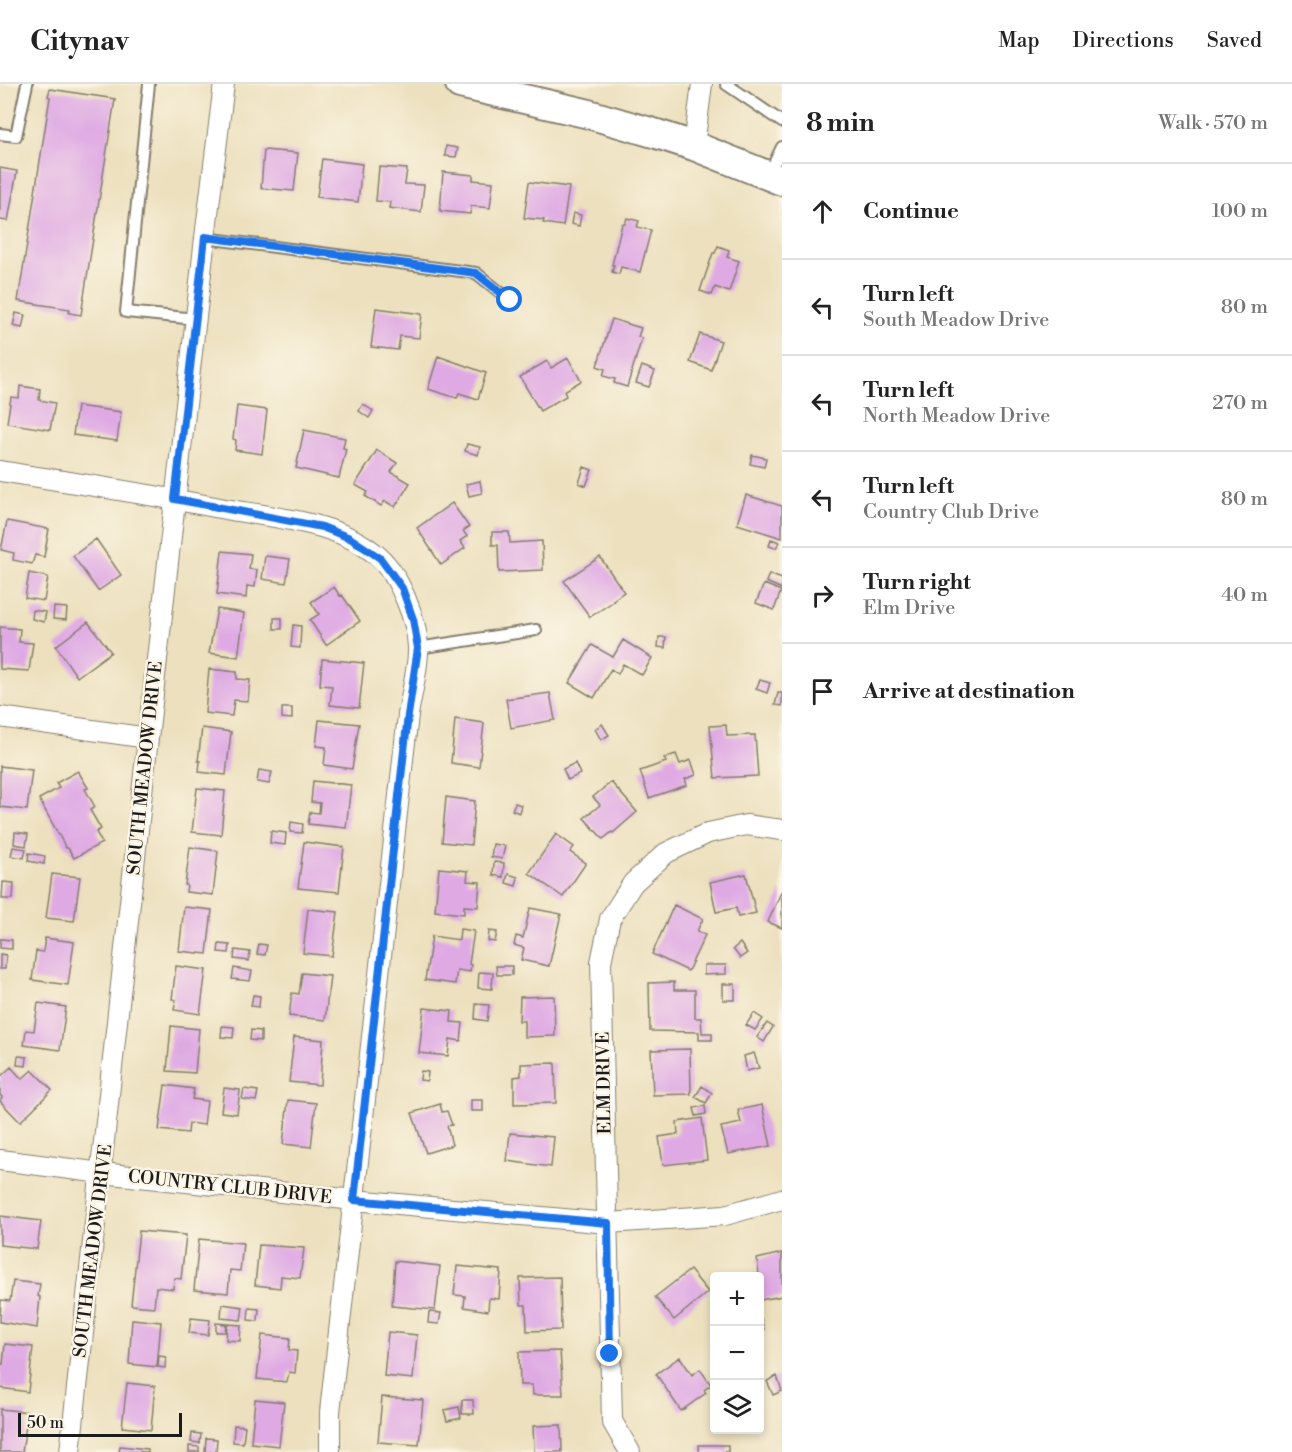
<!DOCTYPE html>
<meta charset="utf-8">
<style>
:root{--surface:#fff;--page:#f6f6f6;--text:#222;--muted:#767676;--line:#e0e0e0}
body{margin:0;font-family:"Libre Bodoni",serif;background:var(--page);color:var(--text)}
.controls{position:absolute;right:18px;bottom:18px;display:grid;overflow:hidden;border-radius:6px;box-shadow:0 3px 9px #0003}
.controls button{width:54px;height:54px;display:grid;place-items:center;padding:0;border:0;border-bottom:2px solid var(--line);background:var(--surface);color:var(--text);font:30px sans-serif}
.scale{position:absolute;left:18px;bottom:15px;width:164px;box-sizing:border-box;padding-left:6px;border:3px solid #1c1c1c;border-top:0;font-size:16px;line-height:21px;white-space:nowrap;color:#1c1c1c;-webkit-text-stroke:4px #fcf5e5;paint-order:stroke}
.stop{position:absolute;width:18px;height:18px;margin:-14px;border:4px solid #1a73e8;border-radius:50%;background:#fff}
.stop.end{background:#1a73e8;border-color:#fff;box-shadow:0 2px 6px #0008}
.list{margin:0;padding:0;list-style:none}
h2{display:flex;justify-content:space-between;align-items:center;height:78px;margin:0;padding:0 24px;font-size:26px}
h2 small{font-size:20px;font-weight:400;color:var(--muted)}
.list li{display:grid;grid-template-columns:39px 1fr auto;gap:18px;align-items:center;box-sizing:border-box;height:96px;padding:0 24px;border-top:2px solid var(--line)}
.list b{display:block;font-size:22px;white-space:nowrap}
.list p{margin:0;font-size:20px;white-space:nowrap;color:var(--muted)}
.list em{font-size:20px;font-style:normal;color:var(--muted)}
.icon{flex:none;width:33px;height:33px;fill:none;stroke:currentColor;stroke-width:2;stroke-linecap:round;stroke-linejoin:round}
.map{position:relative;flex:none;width:782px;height:1368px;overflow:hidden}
header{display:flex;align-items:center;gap:36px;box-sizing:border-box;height:84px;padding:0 30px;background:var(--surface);border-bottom:2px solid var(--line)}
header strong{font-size:28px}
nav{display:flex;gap:33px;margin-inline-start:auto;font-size:21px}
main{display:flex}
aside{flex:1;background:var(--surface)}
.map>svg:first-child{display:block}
</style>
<header>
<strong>Citynav</strong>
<nav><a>Map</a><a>Directions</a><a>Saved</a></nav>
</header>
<main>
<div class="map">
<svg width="782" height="1368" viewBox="0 0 782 1368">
<rect width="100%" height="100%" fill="#fcf5e5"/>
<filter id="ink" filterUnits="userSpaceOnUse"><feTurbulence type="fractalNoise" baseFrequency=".0167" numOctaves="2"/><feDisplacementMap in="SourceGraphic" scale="12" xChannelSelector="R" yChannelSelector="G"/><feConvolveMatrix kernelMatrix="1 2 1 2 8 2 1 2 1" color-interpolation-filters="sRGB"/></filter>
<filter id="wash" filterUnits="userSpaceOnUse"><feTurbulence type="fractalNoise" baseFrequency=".008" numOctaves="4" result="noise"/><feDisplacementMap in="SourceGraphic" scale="24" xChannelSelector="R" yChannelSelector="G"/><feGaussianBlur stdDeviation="1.35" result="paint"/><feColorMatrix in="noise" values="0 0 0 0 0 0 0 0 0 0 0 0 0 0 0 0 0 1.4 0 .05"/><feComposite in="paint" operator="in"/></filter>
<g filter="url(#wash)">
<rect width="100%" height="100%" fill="#ece0be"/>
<g id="blocks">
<!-- building -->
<path fill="#dfaae4" d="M50,5L115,15L81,231L69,229L70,225L18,217L50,13L48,12Z
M446,62L458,64L456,73L445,72Z
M264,66L298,69L294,107L261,104Z
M322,75L362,80L358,118L317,113Z
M379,83L407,85L405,100L424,101L421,128L389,124L390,118L376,117Z
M0,84L17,87L8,137L0,136Z
M443,88L473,91V96L493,98L490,124L471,122L470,130L440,127Z
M529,98L569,103L563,142L543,139L544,136L524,134Z
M573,129L581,131L579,142L571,140Z
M627,134L639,137L637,143L651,146L640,188L621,183L619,190L612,188L614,181H612L622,140H625Z
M718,162L729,166L727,173L739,177L729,208L715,203L712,211L700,207L713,169H715Z
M376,224L422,230L419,254L400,252L398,266L371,263Z
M16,229L25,231L22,244L13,242Z
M612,235L641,244L638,253L642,254L627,303L614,299L615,295L603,292L605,285L597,282Z
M700,250L721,257L711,286L690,278Z
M438,272L486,289L478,315L459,309L457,314L428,305Z
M568,274L581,297L564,307L566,312L540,327L520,293L547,277L551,284Z
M642,282L655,287L649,303L636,299Z
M20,302L40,305L39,316L55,319L50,346L7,339L11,313L19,314Z
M363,320L373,327L369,334L359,327Z
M77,322L121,328L117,357L73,351Z
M237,322L267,326L262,370L235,366L236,356L233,355Z
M304,346L345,354L343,364L346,365L339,394L296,384Z
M467,360L480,363L478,371L465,367Z
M377,366L397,379L391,388L410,399L395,423L385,417L381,422L365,412L368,408L355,401Z
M752,371L766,374L764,383L750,380Z
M584,383L592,386L586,402L579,399Z
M480,397L482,409L469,412L466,400Z
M746,411L782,422V454L737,440Z
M452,419L469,443L463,447L467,452L460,457L465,464L441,481L417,444Z
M7,437L49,445L44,473L35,471L32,480L13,476L14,469L1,466Z
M492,448H509L510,459L542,457L543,486L499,488L498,461H492Z
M96,455L121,491L98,507L73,472Z
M771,455L779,458L776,464L769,462Z
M222,467L251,470L249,485L257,486L255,503L247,502L246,514L217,510Z
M265,472L290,475L286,499L262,495Z
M600,473L624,508L613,516L614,517L590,533L564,497Z
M29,489L48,493L44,517L25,514Z
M769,490L782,495V505L766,498Z
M764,500L781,507L774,526L756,519Z
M334,503L340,512L342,511L360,537L326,561L310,536L319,530L311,518Z
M54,523L67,524L66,536L53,535Z
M217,525L244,529L238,573L209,569Z
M33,526L46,528L44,538L32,535Z
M274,534H282V545H274Z
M88,538L111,568L77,593L56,562Z
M293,541L301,542L300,564L291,563Z
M0,543L20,545L19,558L33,559L29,587L0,585Z
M659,553H666L665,564L658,563Z
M623,556L652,574L642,591L623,580L618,590L611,585L594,614L569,599L592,561L613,573Z
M322,575L364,579L359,624L330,621L332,602L320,601Z
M209,585L237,588V595L250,596L248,617L234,616L232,632L205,629Z
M760,596L770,599L767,609L756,605Z
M550,609L555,636L511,644L506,615Z
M778,609H782V622L775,621Z
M282,624H292V635L282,634Z
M455,635L484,639L479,683L451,679Z
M319,636L359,640L352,685L324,681L326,663L316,662Z
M602,640L609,651L601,656L595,645Z
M726,641L727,652L755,651L758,692L715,694L710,642Z
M202,644L231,648L226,691L199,688L200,677H198Z
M676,670L680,680L691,676L696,691L685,695L687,701L649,714L640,687L666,678L664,674Z
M575,679L580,690L568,696L563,685Z
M0,682L32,686L27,726L0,723Z
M259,686L272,688L269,700L257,698Z
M78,687L88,704L85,705L95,723L90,726L101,745L96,748L102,759L74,774L68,764H66L39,715L59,704L56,699Z
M313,697L351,701L346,744L308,740L310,728L319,729L320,719L311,718Z
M611,698L637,728L613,749L612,748L603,755L584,734L600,721L593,713Z
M197,704L225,707L221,751L192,748Z
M446,713L475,717L471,761L442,758Z
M515,719L521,721L519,729L512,726Z
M291,738L303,740L302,749L290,748Z
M271,747L286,749L285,761L270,759Z
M15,748L28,750L26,762L14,760Z
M556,750L574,763L570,768L586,779L563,813L529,789Z
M304,758L344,763L339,808L298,804Z
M493,760L505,762L502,775L491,773Z
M13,763L26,765L24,774L11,772Z
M190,763L218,767L213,811L186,808L187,801H185Z
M29,769L45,772L44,780L28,777Z
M494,778L504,779L503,793L493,791Z
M439,784L468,787L467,797L480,798L478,823L464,822V830L435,827Z
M52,790L80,793L74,837L46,834Z
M508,790L518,793L516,802L506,799Z
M746,790L756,829L738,833L736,824L716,828L710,798Z
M3,798L14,799L13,815H2Z
M782,806V844L768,838Z
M674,821L703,835L697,847L705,851L688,887L652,870Z
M184,823L212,826L207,870L179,867Z
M530,824L561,830L549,882L521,876L524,864L514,861L516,852L523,854Z
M308,825L338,828L332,872L303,869Z
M460,845L474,847L469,880L471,881L470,888L457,886L455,900L425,896L432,852L459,856Z
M489,847L497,848L495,858L488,857Z
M45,854L74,858L68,901L32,896L36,867L43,868Z
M0,855L12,856V865L0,864Z
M740,859L747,869L740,874L733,865Z
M219,860L230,861L229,869L218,868Z
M259,860L267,861L265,871L257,870Z
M235,866L250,868L249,877L234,875Z
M0,870L6,871L5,885H0Z
M704,881H726V890L704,891Z
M176,882L206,886L200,930L174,926L176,916L172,915Z
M496,882H512V891H497Z
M234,884L252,887L250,897L232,895Z
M479,888L493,889L492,905L478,904Z
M302,889L330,892L325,936L289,932L292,909L299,910Z
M674,898V906H695V934H701L702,949H712V956H699V948L650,947L649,899Z
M723,900H735V916H723Z
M253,911L260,912L259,923L251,922Z
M554,912L555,952L524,953V937H519L520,913Z
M38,919L66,923L60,966L24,961L26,946L34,947Z
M476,920L489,921L487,937L475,935Z
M424,924L452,927L451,938L463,939L461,957L450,955L448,972L419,969Z
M754,929L763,935L755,946L746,941Z
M767,939L773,943L764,958L757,953Z
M171,942L199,945L195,989L167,987Z
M222,942L234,943L233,954L221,953Z
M251,946L261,947V957L250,956Z
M294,953L323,956L320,1001L289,998Z
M690,965L691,1010L653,1011L651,966Z
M754,969L759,984L747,987L744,972Z
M18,972L27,973L26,982L17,981Z
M555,979L556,1019L514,1020V993L521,992V980Z
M11,983L22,995L32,986L52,1006L20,1038L0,1017L2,1013L0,1011V993Z
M421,987L428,988L427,997L420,996Z
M165,1001L194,1005L192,1015L207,1017L204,1041L189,1039L188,1049L159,1046Z
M702,1002L712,1009L706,1019L695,1013Z
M224,1004L240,1006L237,1030L221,1028Z
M244,1005L258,1007L256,1017L242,1015Z
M288,1016L316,1019L311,1063L283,1060Z
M471,1016H483V1027H471Z
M440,1020L442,1028L447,1027L452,1041L447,1042L452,1061L426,1069L412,1029Z
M762,1021L771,1062L728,1070L721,1043L741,1039L738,1026Z
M705,1022L706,1030L696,1032L694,1024Z
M702,1034L707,1076L663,1081L659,1053L678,1050L677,1038Z
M510,1049L554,1053L551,1083L507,1077Z
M0,1132L41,1137L37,1165L0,1161Z
M139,1147L186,1151L181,1195L174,1194L173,1205L156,1203L154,1223L131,1221Z
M199,1155L243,1159L240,1187L230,1186L228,1209L194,1206Z
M259,1161L304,1164L300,1194L281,1192L280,1204L255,1201Z
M782,1169V1212L760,1216V1192L752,1191L759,1190L757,1175Z
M395,1177L440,1182L435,1226L392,1222Z
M457,1182L501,1186L499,1215L489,1214L488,1227L464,1223L465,1212L454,1211Z
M690,1186L708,1208L674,1236L655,1213Z
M560,1193L561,1246L527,1247L526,1221H521L520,1194Z
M13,1197L40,1200L38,1212L40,1213L37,1244L0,1238L1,1216L10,1217Z
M222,1220L243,1223L241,1236L221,1234Z
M249,1224L259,1225L258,1237L248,1236Z
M429,1228L441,1229L439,1240L428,1239Z
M191,1234L210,1236L208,1251L189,1249Z
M761,1234L764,1246L760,1247V1235Z
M132,1235L161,1238L157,1283L129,1280Z
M216,1239L226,1240L225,1248H216Z
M227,1240L241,1241L240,1257L226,1256Z
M388,1248L417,1251L413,1295L384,1292Z
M262,1251L290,1254L289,1266L297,1267L295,1289L289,1288L287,1298L257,1295Z
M5,1260L33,1263L28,1308L0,1304V1280H3Z
M560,1267L563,1311H533L532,1301H520L519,1268Z
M159,1272L166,1273L165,1284L158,1283Z
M680,1273L692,1291L700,1285L711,1301L704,1306L706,1309L681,1327L656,1290Z
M777,1292L782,1307L773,1311L767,1297Z
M127,1299L155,1302L151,1346L122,1343Z
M382,1313L423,1316L419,1361L378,1358Z
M255,1315L284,1318L279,1362L251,1359Z
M462,1316H473L474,1330H462Z
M459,1323L461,1334L447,1337L444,1326Z
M0,1325L28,1328L22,1368H0Z
M234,1341L245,1342L243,1359L233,1358Z
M561,1341L562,1368H534L533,1342Z
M192,1349L201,1350L200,1359L191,1358Z
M206,1354L217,1355L216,1368H205Z
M699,1361H728V1368H699Z
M120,1362L148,1365V1368H119Z
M189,1362L199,1363V1368H189Z"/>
</g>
</g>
<g filter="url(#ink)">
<use href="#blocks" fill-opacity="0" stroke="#847e6d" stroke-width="1.5"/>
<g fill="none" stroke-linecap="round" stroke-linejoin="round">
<!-- service casing -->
<g stroke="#847e6d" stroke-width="14">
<path id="service" d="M149,0L126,228L196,235
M726,0L782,38
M0,50L16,52L27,0
M769,90L782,63
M205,154L476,189L510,216
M418,564L536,546"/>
</g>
<!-- minor casing -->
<g stroke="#847e6d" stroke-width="22">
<path id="minor" d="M694,62L702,0
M0,387C75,399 150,410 225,425C275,434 338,437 379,473C399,491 417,536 418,563C419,582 411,611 408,631L330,1328V1368
M0,633L148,654
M0,1076L102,1089L354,1116L608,1139L725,1131L782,1115
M70,1368L148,654L205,154L224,0
M630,1368L612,1337L601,878L610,835L633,799L666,769L708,749L746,741L782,746"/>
</g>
<!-- secondary casing -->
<g stroke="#847e6d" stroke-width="32">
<path id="secondary" d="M460,0L585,29L657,50L694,62L782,97"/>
</g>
<!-- service -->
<use href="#service" stroke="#fff" stroke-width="10"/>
<!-- minor -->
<use href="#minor" stroke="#fff" stroke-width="20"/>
<!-- secondary -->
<use href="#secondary" stroke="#fff" stroke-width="28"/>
</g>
</g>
<g fill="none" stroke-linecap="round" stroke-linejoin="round" filter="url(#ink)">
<!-- route -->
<path stroke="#1a73e8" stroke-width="8" d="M510,216L476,189L205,153L175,415L322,443L350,454L380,474L402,504L413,535L418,564L408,631L354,1116L608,1139L610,1270"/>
</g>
<g text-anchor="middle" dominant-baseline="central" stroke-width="5" stroke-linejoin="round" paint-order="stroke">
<!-- street labels -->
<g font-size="18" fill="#1c1c1c" stroke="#fcf5e5">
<text transform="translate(145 684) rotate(-84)">SOUTH MEADOW DRIVE</text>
<text transform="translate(604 999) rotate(-91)">ELM DRIVE</text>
<text transform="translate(230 1103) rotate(6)">COUNTRY CLUB DRIVE</text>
<text transform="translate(93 1167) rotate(-83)">SOUTH MEADOW DRIVE</text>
</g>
</g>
</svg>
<div class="controls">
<button>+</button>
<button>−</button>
<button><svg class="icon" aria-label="layers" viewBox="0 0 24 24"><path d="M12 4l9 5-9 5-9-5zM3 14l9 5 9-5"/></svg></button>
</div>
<div class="scale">50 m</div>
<div class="stop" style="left:510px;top:216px"></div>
<div class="stop end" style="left:610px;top:1270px"></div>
</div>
<aside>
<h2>8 min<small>Walk · 570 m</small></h2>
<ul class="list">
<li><svg class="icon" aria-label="ahead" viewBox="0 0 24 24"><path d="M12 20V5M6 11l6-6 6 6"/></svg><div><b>Continue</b></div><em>100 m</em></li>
<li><svg class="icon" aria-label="left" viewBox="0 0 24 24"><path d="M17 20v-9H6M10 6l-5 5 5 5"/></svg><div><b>Turn left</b><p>South Meadow Drive</p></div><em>80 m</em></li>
<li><svg class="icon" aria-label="left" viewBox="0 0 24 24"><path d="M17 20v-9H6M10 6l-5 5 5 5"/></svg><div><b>Turn left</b><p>North Meadow Drive</p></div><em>270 m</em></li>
<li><svg class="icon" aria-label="left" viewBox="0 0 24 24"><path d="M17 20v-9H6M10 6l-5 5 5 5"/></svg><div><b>Turn left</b><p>Country Club Drive</p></div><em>80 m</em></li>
<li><svg class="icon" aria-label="right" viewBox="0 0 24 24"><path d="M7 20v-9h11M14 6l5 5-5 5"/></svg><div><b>Turn right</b><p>Elm Drive</p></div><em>40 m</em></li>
<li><svg class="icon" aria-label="arrive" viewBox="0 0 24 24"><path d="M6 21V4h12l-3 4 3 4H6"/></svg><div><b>Arrive at destination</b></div></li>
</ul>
</aside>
</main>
